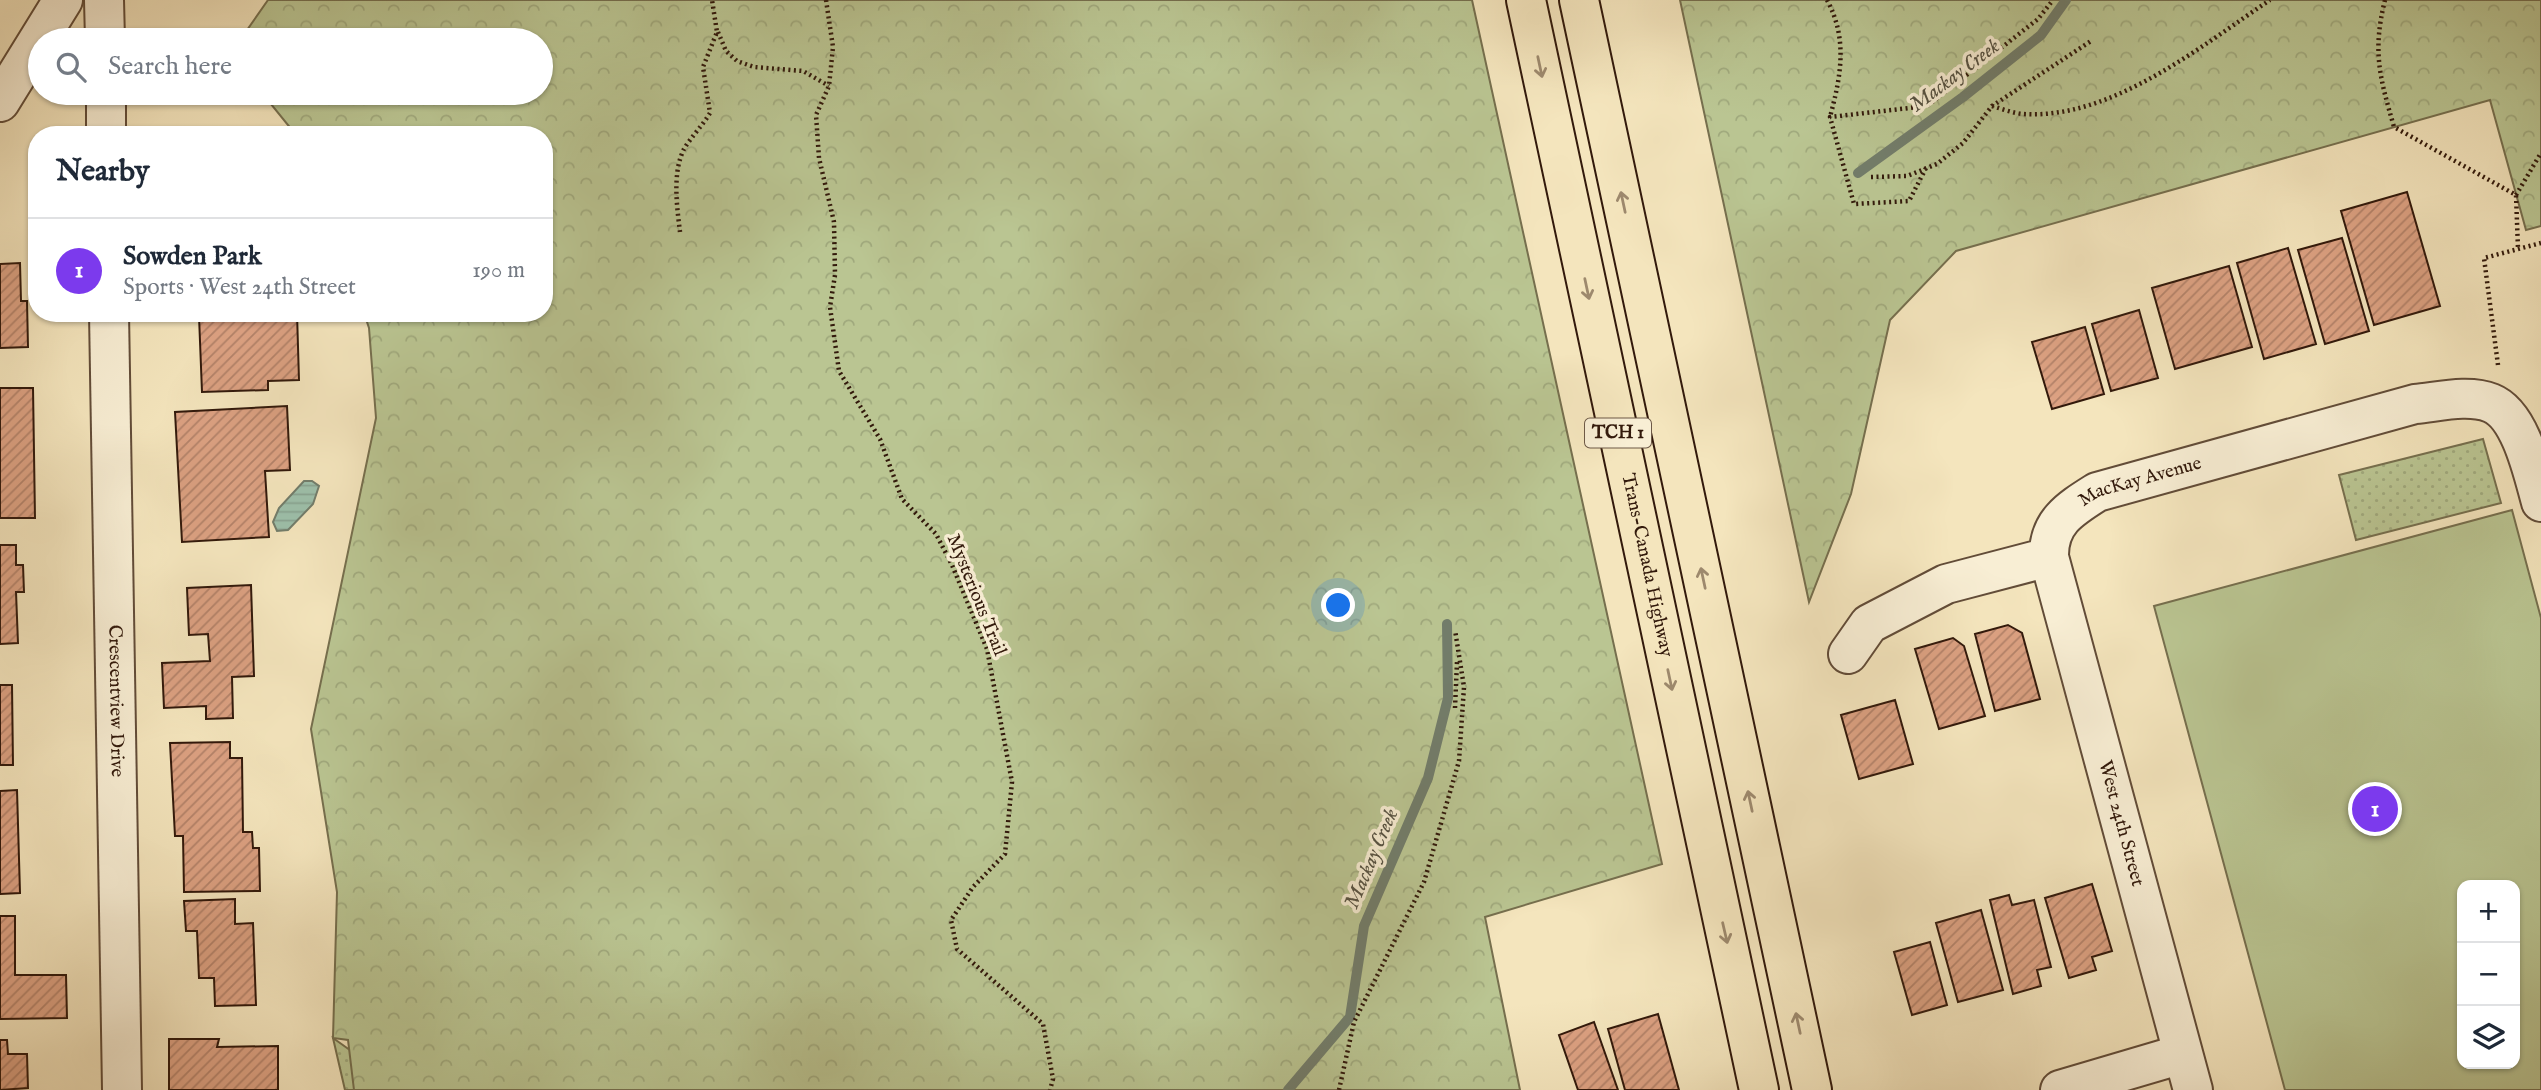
<!DOCTYPE html>
<meta charset="utf-8">
<style>
:root{--surface:#fff;--page:#f6f6f7;--text:#1f2937;--muted:#747a83;--line:#e0e1e3;--accent:#7c3aed}
body{margin:0;font-family:"IM FELL English",serif;background:var(--page);color:var(--text)}
.controls{position:absolute;right:21px;bottom:21px;display:grid;overflow:hidden;border-radius:14px;box-shadow:0 2px 5px #0004}
.controls button{width:63px;height:63px;display:grid;place-items:center;padding:0;border:0;border-bottom:2px solid var(--line);background:var(--surface);color:var(--text);font:35px sans-serif}
.you{position:absolute;left:1339px;top:606px;width:24px;height:24px;margin:-18px;border:5px solid #fff;border-radius:50%;background:#1a73e8;box-shadow:0 0 0 10px #1a73e833}
.badge{display:grid;place-items:center;width:46px;height:46px;border-radius:50%;background:var(--accent);color:#fff;font-size:23px;font-weight:700}
.pin{position:absolute;translate:-50% -50%;border:4px solid #fff;box-shadow:0 2px 7px #0006}
.list{margin:0;padding:0;list-style:none}
h2{display:flex;justify-content:space-between;align-items:center;height:91px;margin:0;padding:0 28px;font-size:30px}
h2 small{font-size:23px;font-weight:400;color:var(--muted)}
.list li{display:grid;grid-template-columns:46px 1fr auto;gap:21px;align-items:center;box-sizing:border-box;height:105px;padding:0 28px;border-top:2px solid var(--line)}
.list b{display:block;font-size:26px;white-space:nowrap}
.list p{margin:0;font-size:23px;white-space:nowrap;color:var(--muted)}
.list em{font-size:23px;font-style:normal;color:var(--muted)}
.icon{flex:none;width:38px;height:38px;fill:none;stroke:currentColor;stroke-width:2;stroke-linecap:round;stroke-linejoin:round}
.map{position:relative;flex:none;width:2541px;height:1090px;overflow:hidden}
.search{position:absolute;background:var(--surface);box-shadow:0 2px 5px #0004;left:28px;top:28px;width:525px;height:77px;display:flex;align-items:center;gap:18px;box-sizing:border-box;padding:0 24px;border-radius:38px;color:var(--muted);font-size:26px}
.panel{position:absolute;background:var(--surface);box-shadow:0 2px 5px #0004;left:28px;top:126px;width:525px;height:196px;border-radius:28px}
.map>svg:first-child{display:block}
</style>
<div class="map">
<svg width="2541" height="1090" viewBox="0 0 2541 1090">
<defs>
<pattern id="grass-dots" width="8" height="8" patternUnits="userSpaceOnUse" patternTransform="scale(1.75)"><rect width="8" height="8" fill="#bac592"/><path d="M2 2h.1M6 6h.1" fill="none" stroke="#a0a97d" stroke-width="1.8" stroke-linecap="round"/></pattern>
<pattern id="forest-crowns" width="20" height="18" patternUnits="userSpaceOnUse" patternTransform="scale(1.75)"><rect width="20" height="18" fill="#bac592"/><path d="M2 6a3 3 0 1 1 6 0M12 15a3 3 0 1 1 6 0" fill="none" stroke="#a0a97d"/></pattern>
<pattern id="water-rules" width="6" height="5" patternUnits="userSpaceOnUse" patternTransform="scale(1.75)"><rect width="6" height="5" fill="#9dc0ab"/><path d="M0 2.5h6" fill="none" stroke="#88a492"/></pattern>
<pattern id="building-hatch" width="6" height="6" patternUnits="userSpaceOnUse" patternTransform="scale(1.75)"><rect width="6" height="6" fill="#dca182"/><path d="M-1 1l2-2M0 6l6-6M5 7l2-2" fill="none" stroke="#b38269"/></pattern>
</defs>
<rect width="100%" height="100%" fill="#f4e5bd"/>
<filter id="stains"><feTurbulence type="fractalNoise" baseFrequency=".00286" numOctaves="4"/><feColorMatrix values="0 0 0 0 .2 0 0 0 0 .09 0 0 0 0 .02 0 0 0 .5 -.17"/></filter>
<radialGradient id="worn" r=".72"><stop offset=".6" stop-color="#630" stop-opacity="0"/><stop offset="1" stop-color="#630" stop-opacity=".3"/></radialGradient>
<!-- grass -->
<path fill="url(#grass-dots)" stroke="#766f4e" stroke-width="2" d="M2483,439L2501,503L2356,540L2339,475Z
M333,1038L406,1090H345Z"/>
<!-- forest -->
<path fill="url(#forest-crowns)" stroke="#766f4e" stroke-width="2" d="M268,0H1472L1662,864L1485,917L1520,1090H354L348,1040L333,1038L337,892L311,729L376,418L369,328L364,313H544V135H296L262,93H541V40H240Z
M1680,0H2541V226L2526,230L2490,100L1956,251L1890,320L1851,494L1809,602Z"/>
<!-- pitch -->
<path fill="#bac592" stroke="#766f4e" stroke-width="2" fill-rule="evenodd" d="M2512,510L2541,618V1090H2285L2154,606ZM2515,885V1064H2462V885Z"/>
<!-- water -->
<path fill="url(#water-rules)" stroke="#727d6b" stroke-width="2" d="M304,481H312L319,486L313,504L288,530L277,531L273,522L279,508Z"/>
<g fill="none" stroke-linecap="round" stroke-linejoin="round">
<!-- stream -->
<path stroke="#727d6b" stroke-width="10" d="M1858,173L1963,97L2041,35L2066,0
M1288,1090L1350,1017L1364,926L1428,778L1448,698L1447,624"/>
</g>
<!-- building -->
<path fill="url(#building-hatch)" stroke="#32190b" stroke-width="2" d="M2407,192L2440,306L2374,325L2341,211Z
M2342,238L2369,331L2325,344L2298,250Z
M2288,248L2316,344L2264,359L2237,263Z
M20,263L21,301H27L28,347L0,348V264Z
M2229,266L2252,347L2175,369L2152,288Z
M2139,310L2158,378L2111,391L2092,324Z
M156,313H297L299,380L268,381V390L202,392L199,316L156,317Z
M2085,327L2104,394L2052,409L2032,342Z
M0,388H33L35,518H0Z
M287,406L290,470L265,471L269,537L182,542L175,412Z
M0,545H16V565H23L24,592H16L18,643L0,644Z
M251,585L254,676L232,677L233,718L206,719V706L164,708L162,663L210,661L208,634L189,635L187,588Z
M2008,625L2022,633L2040,699L1995,711L1975,634Z
M1953,638L1964,646L1985,716L1939,729L1915,649Z
M0,685H12L13,765H0Z
M1895,700L1913,764L1859,779L1841,715Z
M230,742V758H242L243,832H252L253,848H259L260,891L184,892L183,836H175L170,743Z
M17,790L20,893L0,894V791Z
M2092,884L2112,951L2092,957L2096,970L2069,978L2045,898Z
M2009,895L2012,905L2034,900L2051,967L2037,970L2041,986L2013,994L1990,900Z
M235,899V924L253,923L256,1005L215,1006L214,978H199L197,931H186L184,901Z
M1981,910L2003,990L1958,1002L1936,923Z
M0,916H15V975H66L67,1018L0,1019Z
M1930,942L1947,1005L1912,1015L1894,952Z
M1658,1014L1679,1090H1625L1608,1029Z
M1594,1022L1618,1090H1578L1559,1035Z
M169,1039H219L217,1047L278,1046V1090H169Z
M0,1040H7L8,1054H27L28,1088L0,1090Z"/>
<g fill="none" stroke-linecap="round" stroke-linejoin="round">
<!-- minor casing -->
<g stroke="#624c38" stroke-width="42">
<g id="minor">
<path d="M104,0L105,40"/>
<path d="M106,93V135"/>
<path d="M0,102L63,0"/>
<path id="s1" d="M109,313L122,1090"/>
<path id="s2" d="M2049,557L2193,1090"/>
<path id="s3" d="M1848,654L1869,624L1946,584L2049,557C2048,522 2070,509 2097,492L2415,404C2438,402 2468,394 2491,403C2521,415 2533,474 2541,502"/>
<path d="M2060,1090L2182,1054"/>
</g>
</g>
<!-- highway casing -->
<g stroke="#32190b" stroke-width="42">
<g id="highway">
<path id="s4" d="M1526,0L1759,1090"/>
<path d="M1579,0L1812,1090"/>
</g>
</g>
<!-- path -->
<path stroke="#32190b" stroke-width="4.5" stroke-dasharray="2 3.5" stroke-linecap="butt" d="M826,0L833,47L829,86L816,115L819,158L834,222L835,275L830,307L839,371L880,439L902,499L936,534L952,565L987,649L1012,782L1005,854L973,887L951,920L957,949L1043,1024L1053,1079L1050,1090
M1827,0C1848,39 1841,76 1830,117
M2385,0C2372,52 2380,78 2394,127L2516,195L2518,249
M718,32L726,51L737,61L754,67L803,71L829,86
M1992,106C2002,109 2013,113 2023,114C2111,120 2201,46 2270,0
M1926,168L1909,201L1854,204L1830,117L1927,106L2038,19L2053,0
M1871,177L1907,176L1937,164L1963,143L1992,106L2091,41
M2516,195L2541,153
M680,232C677,207 672,173 684,149C691,137 703,125 710,113L703,67L717,32L712,0
M2498,365L2484,258L2541,243
M1455,708L1457,662
M1339,1090L1354,1022L1424,882L1459,761L1464,687L1455,630"/>
<!-- minor -->
<use href="#minor" stroke="#f8eed4" stroke-width="38"/>
<!-- highway -->
<use href="#highway" stroke="#f4e5bd" stroke-width="38"/>
</g>
<!-- one-way arrows -->
<defs><path id="oneway-shaft" d="M-6 0H5M1.5-3L5.5 0L1.5 3" fill="none" stroke-width="1.6" stroke-linecap="round" stroke-linejoin="round" transform="scale(1.75)"/></defs>
<g stroke="#9d896d">
<use href="#oneway-shaft" transform="translate(1540 67) rotate(78)"/>
<use href="#oneway-shaft" transform="translate(1623 202) rotate(-102)"/>
<use href="#oneway-shaft" transform="translate(1587 289) rotate(78)"/>
<use href="#oneway-shaft" transform="translate(1703 578) rotate(-102)"/>
<use href="#oneway-shaft" transform="translate(1670 680) rotate(78)"/>
<use href="#oneway-shaft" transform="translate(1750 801) rotate(-102)"/>
<use href="#oneway-shaft" transform="translate(1725 933) rotate(77)"/>
<use href="#oneway-shaft" transform="translate(1798 1023) rotate(-102)"/>
</g>
<g text-anchor="middle" dominant-baseline="central" stroke-width="7" stroke-linejoin="round" paint-order="stroke">
<!-- shield labels -->
<rect fill="#f8eed4" stroke="#6d5947" stroke-width="2" x="1585" y="418.5" width="66" height="29" rx="5"/>
<g font-size="18" font-weight="bold" fill="#32190b">
<text x="1618" y="433">TCH 1</text>
</g>
<!-- street labels -->
<g font-size="19" fill="#32190b" stroke="#f8eed4">
<text stroke="none"><textPath href="#s3" startOffset="360">MacKay Avenue</textPath></text>
<text stroke="none"><textPath href="#s4" startOffset="578">Trans-Canada Highway</textPath></text>
<text transform="translate(976 595) rotate(68)">Mysterious Trail</text>
<text stroke="none"><textPath href="#s1" startOffset="388">Crescentview Drive</textPath></text>
<text stroke="none"><textPath href="#s2" startOffset="276">West 24th Street</textPath></text>
</g>
<!-- water labels -->
<g font-size="21" font-style="italic" fill="#575343" stroke="#f8eed4">
<text transform="translate(1955 76) rotate(-37)">Mackay Creek</text>
<text transform="translate(1372 859) rotate(-67)">Mackay Creek</text>
</g>
</g>
<rect width="100%" height="100%" filter="url(#stains)"/>
<rect width="100%" height="100%" fill="url(#worn)"/>
</svg>
<div class="controls">
<button>+</button>
<button>−</button>
<button><svg class="icon" aria-label="layers" viewBox="0 0 24 24"><path d="M12 4l9 5-9 5-9-5zM3 14l9 5 9-5"/></svg></button>
</div>
<div class="you"></div>
<div class="pin badge" style="left:2375px;top:809px">1</div>
<div class="search"><svg class="icon" aria-label="search" viewBox="0 0 24 24"><circle cx="10" cy="10" r="6"/><path d="M15 15l6 6"/></svg>Search here</div>
<section class="panel">
<h2>Nearby<small></small></h2>
<ul class="list">
<li><span class="badge">1</span><div><b>Sowden Park</b><p>Sports · West 24th Street</p></div><em>190 m</em></li>
</ul>
</section>
</div>
